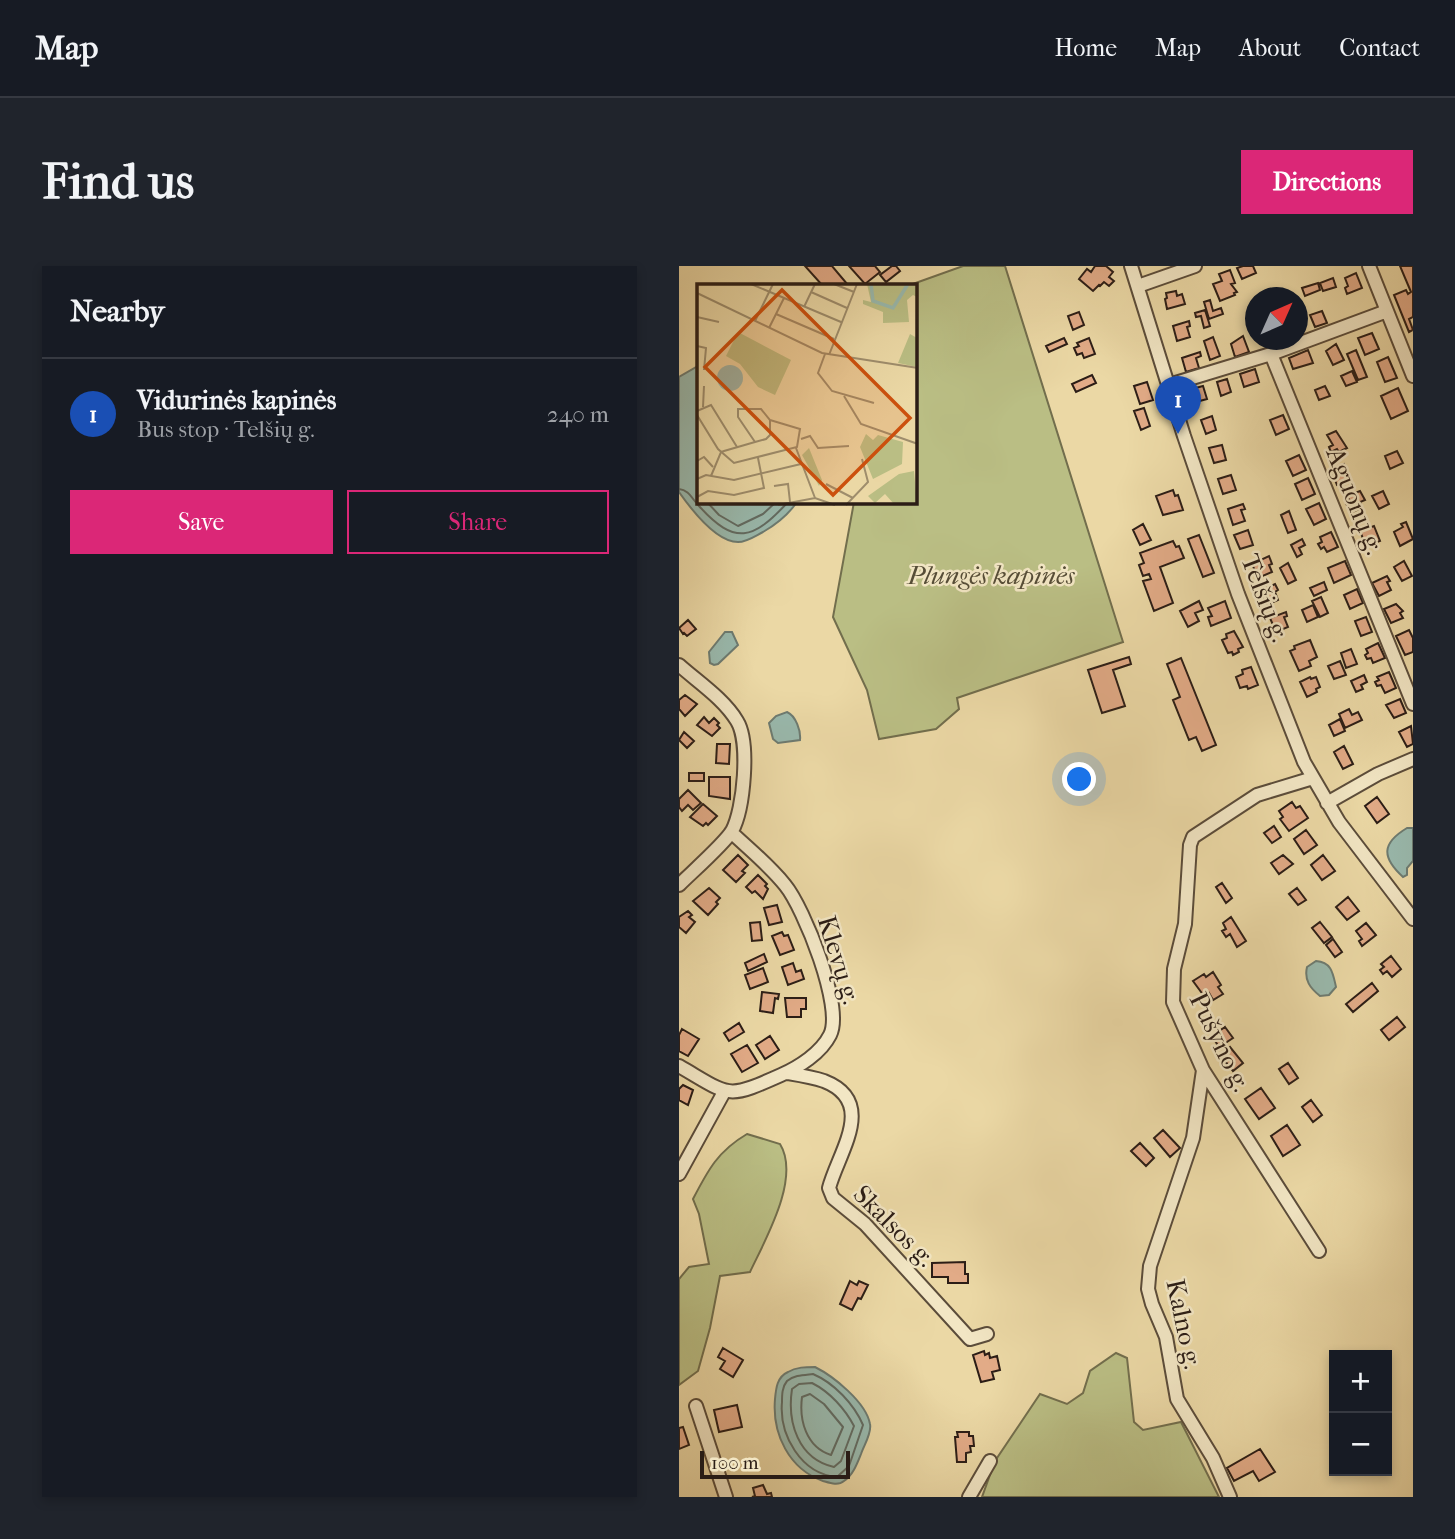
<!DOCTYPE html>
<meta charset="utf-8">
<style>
:root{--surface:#171b24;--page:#20242c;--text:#f1f3f6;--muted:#9ea1a6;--line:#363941;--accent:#db2777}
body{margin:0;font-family:"IM FELL French Canon",serif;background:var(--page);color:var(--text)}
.controls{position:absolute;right:21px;bottom:21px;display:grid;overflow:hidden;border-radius:0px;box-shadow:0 4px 10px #0003}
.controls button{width:63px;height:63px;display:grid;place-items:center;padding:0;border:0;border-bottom:2px solid var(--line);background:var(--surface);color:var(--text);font:35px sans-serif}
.compass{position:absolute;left:566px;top:21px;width:63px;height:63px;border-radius:50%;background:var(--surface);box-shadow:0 4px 10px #0003;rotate:45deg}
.scale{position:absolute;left:21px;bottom:18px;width:150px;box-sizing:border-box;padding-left:7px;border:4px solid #2b1d16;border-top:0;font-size:19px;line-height:24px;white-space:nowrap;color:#2b1d16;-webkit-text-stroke:5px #f2e6c4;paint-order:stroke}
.you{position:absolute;left:401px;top:514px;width:24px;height:24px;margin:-18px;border:5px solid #fff;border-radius:50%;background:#1a73e8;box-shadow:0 0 0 10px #1a73e833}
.badge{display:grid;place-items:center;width:46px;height:46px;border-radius:50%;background:var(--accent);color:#fff;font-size:23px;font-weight:700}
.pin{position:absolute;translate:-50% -58px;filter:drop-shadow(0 2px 4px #0008)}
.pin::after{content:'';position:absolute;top:37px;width:24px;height:21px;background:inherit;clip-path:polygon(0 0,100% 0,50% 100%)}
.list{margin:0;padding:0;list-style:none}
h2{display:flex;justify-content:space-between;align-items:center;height:91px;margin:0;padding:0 28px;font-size:30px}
h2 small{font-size:23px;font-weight:400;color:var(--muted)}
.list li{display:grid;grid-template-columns:46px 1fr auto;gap:21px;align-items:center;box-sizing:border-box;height:112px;padding:0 28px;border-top:2px solid var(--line)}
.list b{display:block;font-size:26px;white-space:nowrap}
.list p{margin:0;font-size:23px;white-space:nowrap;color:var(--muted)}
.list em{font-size:23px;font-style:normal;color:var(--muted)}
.actions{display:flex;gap:14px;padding:21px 28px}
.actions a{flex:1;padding:16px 0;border:2px solid var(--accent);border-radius:0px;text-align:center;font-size:24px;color:var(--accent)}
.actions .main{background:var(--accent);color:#fff}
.map{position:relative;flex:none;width:734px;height:1231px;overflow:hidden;border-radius:0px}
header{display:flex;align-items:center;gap:42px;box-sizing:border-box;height:98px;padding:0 35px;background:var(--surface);border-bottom:2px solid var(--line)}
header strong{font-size:33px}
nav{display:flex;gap:38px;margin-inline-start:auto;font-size:24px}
.intro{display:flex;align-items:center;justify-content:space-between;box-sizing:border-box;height:168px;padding:0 42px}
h1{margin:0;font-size:49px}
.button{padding:18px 32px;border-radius:0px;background:var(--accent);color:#fff;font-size:24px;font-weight:700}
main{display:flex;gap:42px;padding:0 42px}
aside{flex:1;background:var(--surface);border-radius:0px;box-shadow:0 4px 10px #0003}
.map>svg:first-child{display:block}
</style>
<header>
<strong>Map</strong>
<nav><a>Home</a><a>Map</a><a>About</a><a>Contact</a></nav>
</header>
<div class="intro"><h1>Find us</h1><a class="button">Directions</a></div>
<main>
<aside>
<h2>Nearby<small></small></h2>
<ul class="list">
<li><span class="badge" style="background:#1a4fb4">1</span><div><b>Vidurinės kapinės</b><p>Bus stop · Telšių g.</p></div><em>240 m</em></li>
</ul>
<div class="actions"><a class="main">Save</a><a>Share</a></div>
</aside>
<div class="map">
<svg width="734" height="1231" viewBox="0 0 734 1231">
<rect width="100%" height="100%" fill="#ebd8a5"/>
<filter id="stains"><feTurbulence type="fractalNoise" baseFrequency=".00286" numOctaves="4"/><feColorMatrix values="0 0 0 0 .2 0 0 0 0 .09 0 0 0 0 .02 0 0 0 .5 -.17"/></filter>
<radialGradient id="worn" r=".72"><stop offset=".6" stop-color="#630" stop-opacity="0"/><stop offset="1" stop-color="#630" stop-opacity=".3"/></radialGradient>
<!-- green -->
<path fill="#babe84" stroke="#726e4d" stroke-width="2" d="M284,0H326L444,376L278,432L280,443L257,463L200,473L188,424L154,351L175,236H236V19H231Z
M68,868L101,878C122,912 86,974 71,1006L41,1010L31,1062L19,1105L0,1119V1013L10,1001L30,998L20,948L14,933C29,904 39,885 68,868Z
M437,1087L448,1092L455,1156L464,1164L502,1156L540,1231H303L316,1195L361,1128L388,1138L404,1127L411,1105Z"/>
<!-- water -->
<path fill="#99b9ad" stroke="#6d7b71" stroke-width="2" d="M19,100V236H118C109,249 98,258 84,266C76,270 68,276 59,276C37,276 12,243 0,226V111Z
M46,366H53L59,379L39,398L35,399L31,397L30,386Z
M108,446C117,450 122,465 121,474L99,477L94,473L90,457L97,450Z
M728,562H734V595L728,602V609L724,611C702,591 703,577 728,562Z
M637,695C653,696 654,708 657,721L650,729L641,730C631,722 625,714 628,701Z
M136,1101C154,1110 187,1136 191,1158C193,1167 185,1179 182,1188C178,1198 174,1209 165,1215C159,1220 151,1217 144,1215C110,1203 93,1168 96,1133C97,1122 98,1111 109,1106C117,1101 127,1101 136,1101Z"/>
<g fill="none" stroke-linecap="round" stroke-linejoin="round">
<!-- shore -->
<path stroke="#626b62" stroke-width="2" d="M0,223C10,224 13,233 20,240C56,280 74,274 109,236
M28,236L40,249L59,260L84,248L97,236
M134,1108C155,1117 175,1138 184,1159L170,1200L158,1211C122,1208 100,1169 103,1136C103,1129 103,1121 108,1115C115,1109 125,1109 134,1108Z
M133,1117C151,1126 166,1143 175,1160L162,1195L155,1201C119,1193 108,1156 113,1123L120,1118Z
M131,1128L145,1138L164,1161L152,1189C127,1181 120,1154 123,1131Z"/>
</g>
<!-- building -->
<path fill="#e2ab87" stroke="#2b1d16" stroke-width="2" d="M126,0H153L169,19H143Z
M170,0H196L201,6L186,18Z
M213,0H217L221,5L207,16L201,9Z
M416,0H427L434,6L430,11L435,15L430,20L425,16L421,20L420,19L414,25L400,13L408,3L412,6Z
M564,0H574L577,7L563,13L558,2Z
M721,0H734V51L730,53L734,64L730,66L715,29L727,24L729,28L732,26Z
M551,4L556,17L552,18L558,26L555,27L556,29L541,35L534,18L543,15L540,8Z
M677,7L683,22L668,28L666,22L669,20L666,12Z
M654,12L657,21L644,25L641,17Z
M639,17L641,24L626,30L623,22Z
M497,25L498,30L503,28L506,38L488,43L486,33L488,32L487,27Z
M531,34L534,45L542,42L544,48L530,53L525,36Z
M526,44L531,60L525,62L522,50L517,51L516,47Z
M643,45L648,57L636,61L631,49Z
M400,46L405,59L394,64L389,50Z
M510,55L511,60L508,61L511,71L498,75L494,60Z
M693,67L700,83L686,89L679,72Z
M564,70L570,86L556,91L552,78Z
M534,71L541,90L531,94L525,75Z
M385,72L388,78L370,86L367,80Z
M410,72L416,88L405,92L403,87L398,89L395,82L400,80L398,77Z
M657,78L665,94L654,99L647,85Z
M629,84L634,97L614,103L610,92Z
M677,84L688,111L679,114L668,88Z
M521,86L522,90L517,92L520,102L507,106L503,92Z
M709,91L718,112L706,116L698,96Z
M576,103L580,116L565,121L561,108Z
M673,105L678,116L667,120L662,110Z
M413,109L417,117L397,126L393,118Z
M548,113L552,126L542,130L538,116Z
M468,116L474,134L461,138L455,120Z
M524,120L528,133L517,136L513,123Z
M646,120L651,130L640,134L636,124Z
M719,122L729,145L712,153L702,130Z
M465,142L471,160L462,164L455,145Z
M604,149L610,163L597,169L591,154Z
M533,150L537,164L527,168L522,154Z
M657,165L668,182L660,186L658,183L652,186L650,181L654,179L648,169Z
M543,179L547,194L535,197L530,182Z
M718,185L724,197L711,203L706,190Z
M620,189L627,204L614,210L607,195Z
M665,198L671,213L658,219L652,204Z
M552,209L557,224L544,228L539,213Z
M629,212L636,228L623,234L616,218Z
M494,224L496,230L499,229L504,244L484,249L477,230Z
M681,225L686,234L681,236L683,242L671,247L667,237L671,235L668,230Z
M704,225L710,238L700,243L693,230Z
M640,237L647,253L635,259L627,243Z
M564,238L566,243L562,244L566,255L554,259L549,243Z
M610,245L617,264L609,267L602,249Z
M727,256L734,273L721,280L715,266L724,261L722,258Z
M464,258L472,274L461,279L454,264Z
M695,260L701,275L687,280L681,265Z
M569,264L574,279L561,283L555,269Z
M652,266L659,281L648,286L645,281L642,283L639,278L643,276L641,271Z
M520,269L535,307L524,311L509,273Z
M623,273L626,279L620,282L623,288L618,291L612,279Z
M494,275L497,281L500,280L505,292L481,301L494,337L475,345L464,315L472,313L470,308L464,310L460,299L465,297L461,287Z
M590,290L593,298L590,299L593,306L579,312L573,298Z
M666,295L672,309L655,317L649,302Z
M725,295L733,310L723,315L715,301Z
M609,297L617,314L609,318L601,302Z
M708,310L711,315L708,316L712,324L700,330L693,317Z
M645,316L648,324L635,330L631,322Z
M596,318L599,324L596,326L599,334L587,339L581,325Z
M678,323L684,337L671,343L665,329Z
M642,331L649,347L641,351L633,335Z
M520,335L524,344L516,347L520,355L509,361L501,345Z
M546,335L552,352L532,360L529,351L533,350L529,342Z
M717,338L724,345L721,347L724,352L712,357L705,343Z
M634,339L639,351L628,356L623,344Z
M607,346L608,350L605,351L609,361L597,366L591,352Z
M687,351L693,366L682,370L676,355Z
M9,354L17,363L8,370L5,367L4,368L0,362Z
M730,364L734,372V386L726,389L717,370Z
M555,365L564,381L559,383L560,386L554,389L553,386L549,387L543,374L548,372L547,368Z
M631,374L638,391L630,395L632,400L620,405L611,385L616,383L615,380Z
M699,377L706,392L694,397L692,392L688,393L686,389L689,387L687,383Z
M672,383L678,398L667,402L662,387Z
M450,391L452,398L434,404L446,440L423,447L409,404Z
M502,392L537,479L523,485L517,471L510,474L494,434L501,431L488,398Z
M661,395L667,409L655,413L649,400Z
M572,401L579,419L569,423L568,420L561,422L557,411L564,408L563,404Z
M710,406L717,422L706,427L702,419L698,420L696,416L700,414L698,411Z
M685,409L688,416L682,419L684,423L677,426L672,415Z
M631,411L632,413L637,411L641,421L637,423L638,426L628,431L621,416Z
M6,429L18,438L6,450L0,443V434Z
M721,433L727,447L715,452L707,439Z
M670,443L673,449L679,446L683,454L666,462L660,448Z
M25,451L30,457L35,452L40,457L38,459L41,462L33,470L18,459Z
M661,453L666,465L655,470L650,459Z
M732,460L734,478L728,481L720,466Z
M5,466L15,475L8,482L0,474Z
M38,478H51L50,498L37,497Z
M665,480L674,498L664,503L655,486Z
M10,507H25V515H10Z
M30,511H51V533L30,530Z
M9,524L22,537L14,544L9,539L3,545L0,541V533Z
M698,531L710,548L698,557L686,540Z
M613,536L617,542L621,540L629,552L610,565L601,553L604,551L600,545Z
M24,538L38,550L29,559L27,557L24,560L11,551Z
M595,560L602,571L593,577L585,567Z
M627,564L638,579L625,588L615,573Z
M59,589L69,599L63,605L66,607L57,616L44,604Z
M604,589L614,598L600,608L592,597Z
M644,589L656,605L643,614L632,599Z
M79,609L88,618L86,620L89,623L84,633L76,625L73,627L67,621Z
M543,617L553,632L547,637L537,621Z
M30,622L41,632L37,636L39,638L29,649L14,635Z
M618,622L627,634L619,639L610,628Z
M669,631L680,645L668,654L657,641Z
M98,639L103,656L90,659L85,642Z
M9,645L13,649L10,651L16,656L7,667L0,661V651Z
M552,651L567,675L558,681L551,668L547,671L543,665L547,663L544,657Z
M81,656L83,674L73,675L71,657Z
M641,656L653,671L645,677L633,662Z
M687,657L697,669L683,680L680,675L683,673L677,665Z
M103,666L105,670L109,669L115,684L101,689L93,670Z
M654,673L663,686L656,691L647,679Z
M85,688L88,696L69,705L66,697Z
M712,690L722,703L713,711L708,705L704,708L701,704L705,701L702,698Z
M114,697L117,706L122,704L125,713L109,719L103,701Z
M84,702L89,716L71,723L66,709Z
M534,706L542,719L539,721L544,728L534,734L530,727L525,730L514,715L525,708L527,711Z
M693,717L699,725L674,746L667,738Z
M83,726L100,728L99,733L96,732L94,747L81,745Z
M106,732H127V743H122V751H108Z
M718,751L726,761L710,774L702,764Z
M60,757L65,766L50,775L45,767Z
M546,761L554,772L540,781L533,770Z
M3,763L20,773L9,790L0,785V769Z
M91,770L100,784L86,793L77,779Z
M68,779L79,797L63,806L52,788Z
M551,781L564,797L554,805L541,789Z
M609,797L619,812L610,818L600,803Z
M4,819L14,824L9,839L0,834V823Z
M582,822L596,842L580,853L566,833Z
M632,834L643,849L634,856L623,841Z
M608,859L621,879L604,890L592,870Z
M484,864L501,882L491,891L475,872Z
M461,877L475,892L467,900L452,885Z
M286,996V1008H289V1017H269V1011H253V997Z
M171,1015L178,1019L180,1015L189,1019L182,1033L179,1032L173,1044L161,1038Z
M44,1082L64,1094L54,1111L41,1103L46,1095L39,1091Z
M305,1085L306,1089L310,1087L311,1092L318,1090L321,1104L313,1106L315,1113L302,1116L294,1089Z
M58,1139L63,1161L40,1166L35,1144Z
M4,1161L10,1179L0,1183V1162Z
M278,1166H290V1170H294L295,1180H291L292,1186L287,1187V1196H278L276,1171H279Z
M581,1183L596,1206L580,1215L574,1205L555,1215L548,1202Z
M84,1219L88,1228L92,1227L93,1231H73L76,1230L74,1222Z"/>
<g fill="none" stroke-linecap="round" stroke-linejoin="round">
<!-- minor casing -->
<g stroke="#5b4c3a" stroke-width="16">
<path id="minor" d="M452,0L505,170L559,328L625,496L660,556L734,653
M690,0L734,110
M459,20L516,0
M592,88L734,438
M490,119L592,88L708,45
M0,399C19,416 45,433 58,455C71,476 65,543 53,565C45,578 13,606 0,619
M634,512L578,529L514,571L511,579L506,658L495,703L494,736L524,804L640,985
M648,537L699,508L734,493
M0,800C52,830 46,834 102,809C120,801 142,787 151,769C165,742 125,642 106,619C90,599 70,583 52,566
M524,804L514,872L471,1000L469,1023L473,1038L487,1071L498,1133L534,1192L551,1231
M108,807C120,809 133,811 145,815C199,836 159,887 150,922L154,932L186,958L291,1073L308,1068
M0,908L45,826
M17,1140L47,1231
M290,1231L311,1195"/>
</g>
<!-- minor -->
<use href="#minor" stroke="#f2e6c4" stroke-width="12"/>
</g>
<g text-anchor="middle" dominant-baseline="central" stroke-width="5" stroke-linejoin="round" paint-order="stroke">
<!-- street labels -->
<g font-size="26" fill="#2b1d16" stroke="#f2e6c4">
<text transform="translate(676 235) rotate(68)">Aguonų g.</text>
<text transform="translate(586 332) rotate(69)">Telšių g.</text>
<text transform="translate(160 694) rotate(73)">Klevų g.</text>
<text transform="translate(541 776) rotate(64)">Pušyno g.</text>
<text transform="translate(215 960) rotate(45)">Skalsos g.</text>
<text transform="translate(505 1058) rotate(78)">Kalno g.</text>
</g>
<!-- park labels -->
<g font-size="26" font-style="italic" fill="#564d37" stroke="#f2e6c4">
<text x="312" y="309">Plungės kapinės</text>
</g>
</g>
<!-- overview -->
<g transform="translate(18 18)">
<rect width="220" height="220" fill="#ebd8a5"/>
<path d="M170,0H220V13L216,11L210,16L212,38L186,39V28L166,20V16L174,18ZM41,48L94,76L78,111L61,103L43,80L29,72ZM213,50L220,54V83L201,79ZM169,150L176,156L181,151L206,158L205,180L176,195L163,163ZM112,164L125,196L122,202L105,171ZM217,187L220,220H197L188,210L178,219L171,212L202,190Z" fill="#babe84"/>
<path d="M20 94a13 13 0 1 1 26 0a13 13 0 1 1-26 0Z" fill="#99b9ad"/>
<path fill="none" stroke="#99b9ad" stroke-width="3.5" d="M174,0L176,17L196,24L211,0"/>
<path fill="none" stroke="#9e8d6c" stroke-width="2" d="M54,0L144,38M137,0L157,8M114,8L150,24M0,9L125,69L221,84M107,23L118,0M79,30L137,55M0,33L22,38M58,37L76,0M72,44L87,14M0,62L9,64L7,86M128,70L121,89L135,107L177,119M132,71L160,0M147,112L164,140L221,160M6,123L7,102M0,127L14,121L40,163M0,131L21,165L37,179L100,163L103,145L73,136M104,155L113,152L121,164L152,162M99,164L118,214M0,177L7,173L16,183M14,192L24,168L27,167L58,158L69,155L73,151V136L64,125H41V133L58,158M0,195L9,191L37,196L104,180M129,200L156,214M77,202L91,200L93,218M0,213L11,207L37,211L67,204L61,174M81,221L118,214L138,221M149,221L171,198L165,175"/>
<path fill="#cc500e" fill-opacity="0.15" stroke="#cc500e" stroke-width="3.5" d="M85,6L213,134L136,211L8,83Z"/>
<rect width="220" height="220" fill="none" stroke="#2b1d16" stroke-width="3.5"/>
</g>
<rect width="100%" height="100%" filter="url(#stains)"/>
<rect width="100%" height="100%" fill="url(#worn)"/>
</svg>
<div class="controls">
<button>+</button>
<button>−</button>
</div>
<svg class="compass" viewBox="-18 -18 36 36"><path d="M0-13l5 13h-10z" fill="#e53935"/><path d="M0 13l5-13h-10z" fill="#9ea1a6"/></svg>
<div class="scale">100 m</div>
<div class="you"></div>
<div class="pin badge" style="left:499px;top:168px;background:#1a4fb4">1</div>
</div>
</main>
